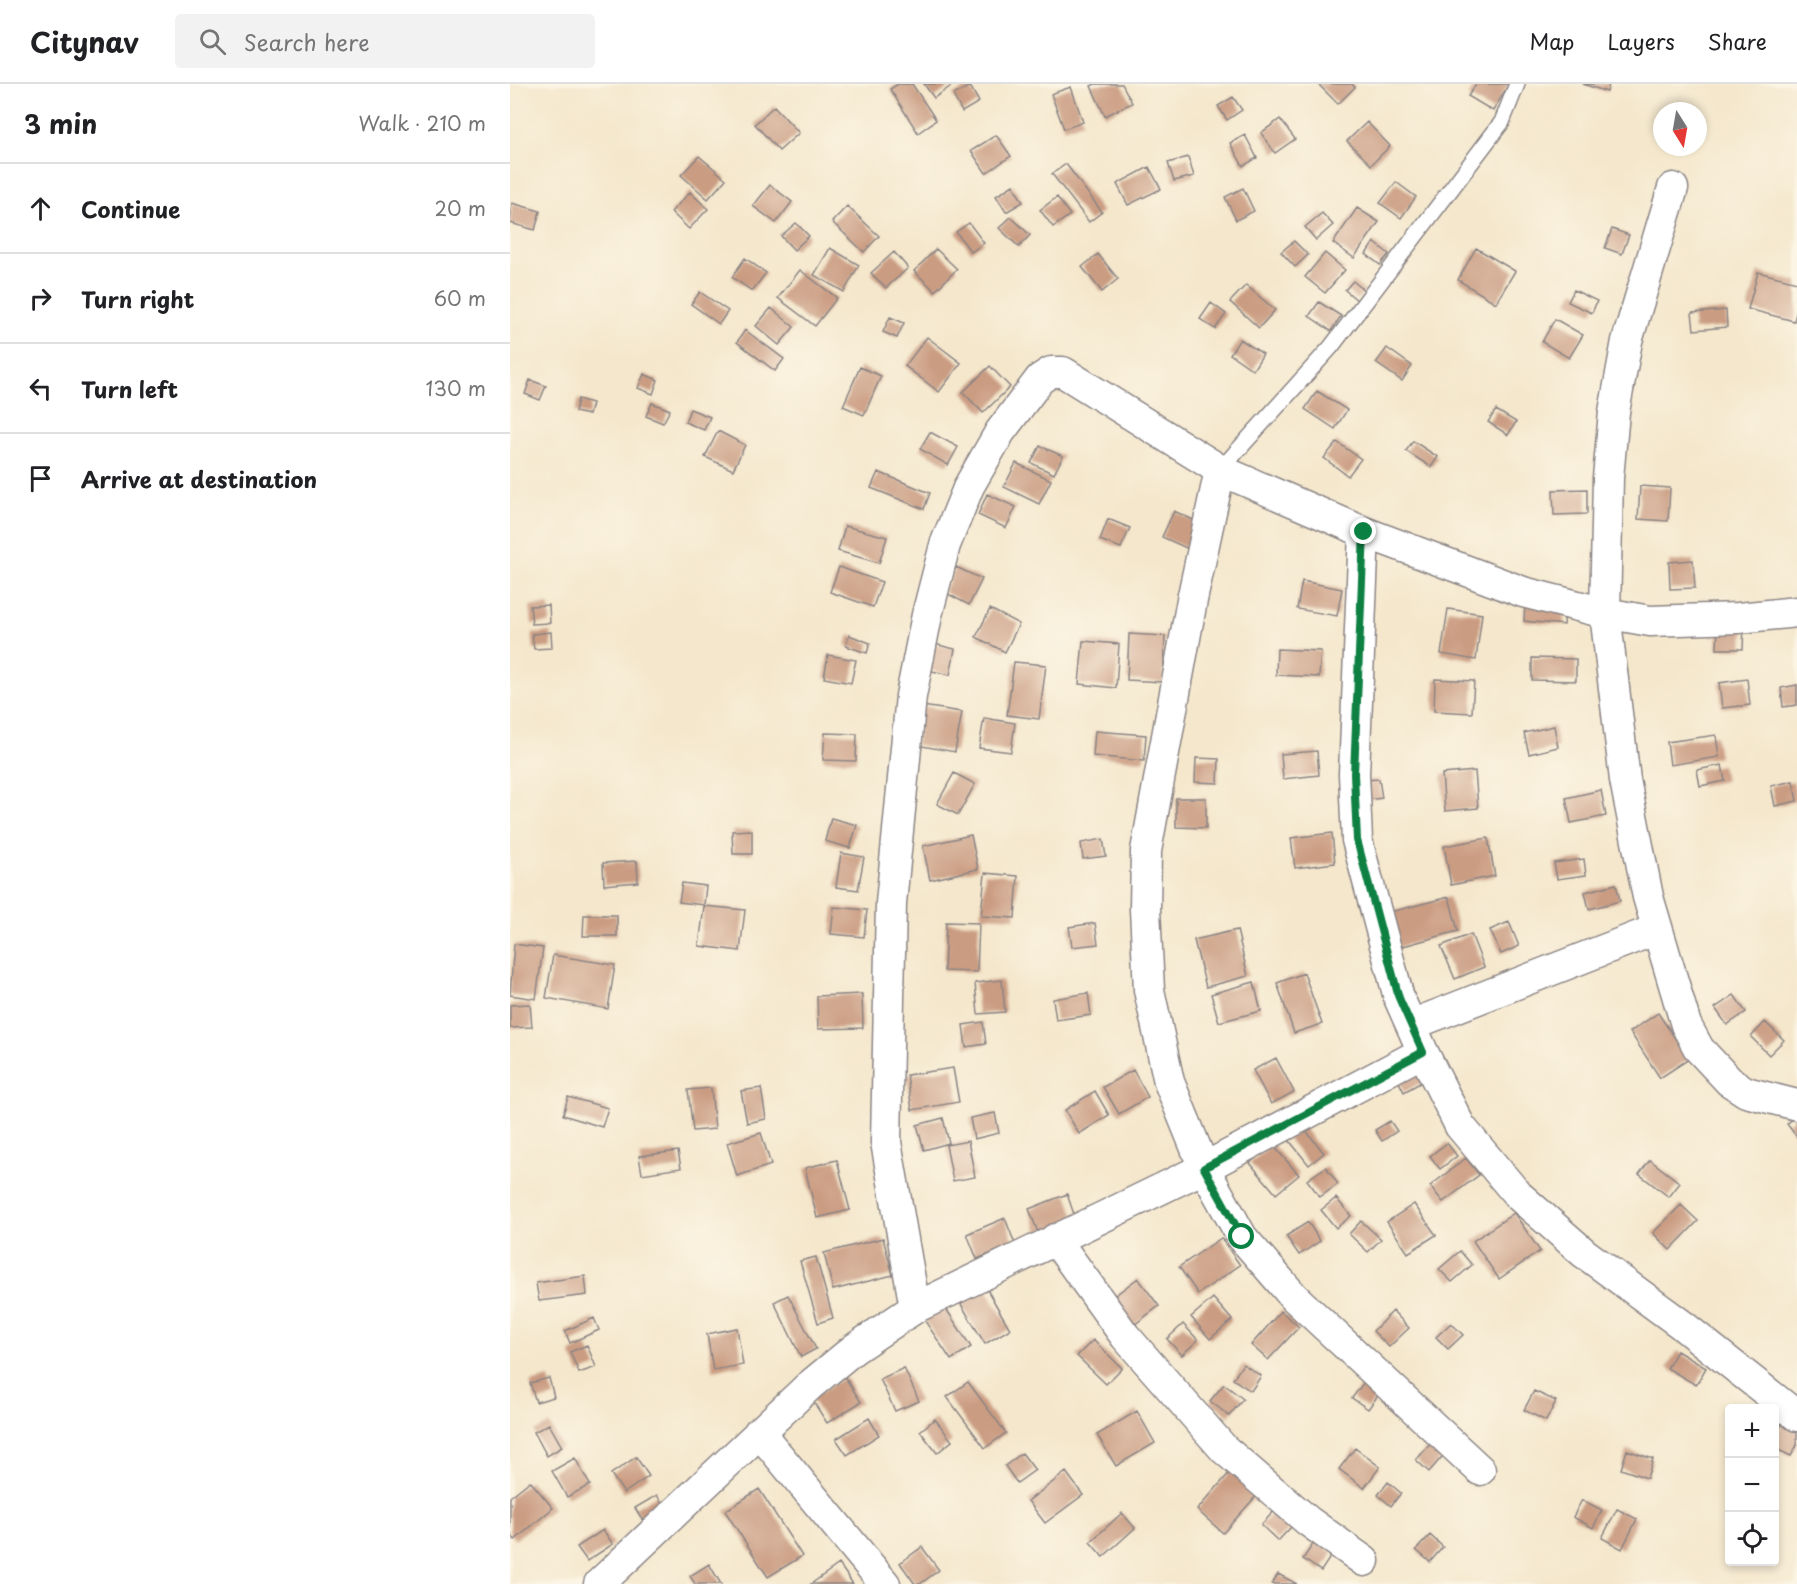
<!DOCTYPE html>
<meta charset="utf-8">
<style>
:root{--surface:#fff;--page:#f2f2f2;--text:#202124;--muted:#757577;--line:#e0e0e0}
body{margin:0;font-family:"Playpen Sans",sans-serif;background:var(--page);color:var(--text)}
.controls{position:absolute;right:18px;bottom:18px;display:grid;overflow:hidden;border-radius:6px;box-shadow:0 3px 9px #0003}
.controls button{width:54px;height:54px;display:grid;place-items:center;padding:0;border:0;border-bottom:2px solid var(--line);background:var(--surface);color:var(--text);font:30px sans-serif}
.compass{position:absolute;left:1143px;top:18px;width:54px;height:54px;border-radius:50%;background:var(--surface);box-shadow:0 3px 9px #0003;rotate:169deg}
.stop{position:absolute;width:18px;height:18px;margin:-14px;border:4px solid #0b8043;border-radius:50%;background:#fff}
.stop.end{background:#0b8043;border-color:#fff;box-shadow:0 2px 6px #0008}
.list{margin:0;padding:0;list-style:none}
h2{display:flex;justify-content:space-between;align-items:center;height:78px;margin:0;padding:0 24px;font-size:26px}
h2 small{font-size:20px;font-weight:400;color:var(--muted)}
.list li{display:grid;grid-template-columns:39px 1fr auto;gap:18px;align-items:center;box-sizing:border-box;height:90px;padding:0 24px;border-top:2px solid var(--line)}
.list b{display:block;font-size:22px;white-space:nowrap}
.list em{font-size:20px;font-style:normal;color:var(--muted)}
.icon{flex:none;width:33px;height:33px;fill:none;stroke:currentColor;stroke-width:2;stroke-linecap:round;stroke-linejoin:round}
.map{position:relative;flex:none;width:1287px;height:1500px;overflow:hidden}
header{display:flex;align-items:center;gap:36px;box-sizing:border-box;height:84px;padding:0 30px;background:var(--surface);border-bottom:2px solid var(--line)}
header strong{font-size:28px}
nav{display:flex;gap:33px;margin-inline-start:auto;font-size:21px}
.search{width:420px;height:54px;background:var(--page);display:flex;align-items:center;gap:15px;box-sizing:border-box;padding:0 21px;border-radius:6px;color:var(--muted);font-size:22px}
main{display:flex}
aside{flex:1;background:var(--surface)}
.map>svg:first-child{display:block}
</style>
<header>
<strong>Citynav</strong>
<div class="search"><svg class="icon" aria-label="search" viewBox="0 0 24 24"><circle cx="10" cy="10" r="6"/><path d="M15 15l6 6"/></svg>Search here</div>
<nav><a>Map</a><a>Layers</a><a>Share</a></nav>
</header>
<main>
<aside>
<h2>3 min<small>Walk · 210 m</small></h2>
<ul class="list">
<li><svg class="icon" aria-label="ahead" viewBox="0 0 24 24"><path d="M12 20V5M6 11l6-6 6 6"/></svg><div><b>Continue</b></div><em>20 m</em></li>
<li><svg class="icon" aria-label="right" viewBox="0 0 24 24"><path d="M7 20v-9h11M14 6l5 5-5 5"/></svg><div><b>Turn right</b></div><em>60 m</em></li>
<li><svg class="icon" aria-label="left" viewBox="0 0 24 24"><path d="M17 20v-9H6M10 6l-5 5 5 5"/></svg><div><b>Turn left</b></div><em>130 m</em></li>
<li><svg class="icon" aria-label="arrive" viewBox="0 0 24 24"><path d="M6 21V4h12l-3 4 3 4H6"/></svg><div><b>Arrive at destination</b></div></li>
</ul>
</aside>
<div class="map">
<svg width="1287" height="1500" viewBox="0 0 1287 1500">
<rect width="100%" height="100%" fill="#fcf5e5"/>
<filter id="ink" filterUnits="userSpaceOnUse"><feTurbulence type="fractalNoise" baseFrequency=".0167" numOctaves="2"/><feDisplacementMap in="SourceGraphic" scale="12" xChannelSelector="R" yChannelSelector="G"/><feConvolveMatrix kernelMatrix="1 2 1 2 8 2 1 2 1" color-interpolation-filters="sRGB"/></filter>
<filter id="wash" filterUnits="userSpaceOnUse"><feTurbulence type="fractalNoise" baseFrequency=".008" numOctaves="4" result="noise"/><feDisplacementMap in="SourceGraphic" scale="24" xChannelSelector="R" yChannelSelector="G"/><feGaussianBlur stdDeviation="1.35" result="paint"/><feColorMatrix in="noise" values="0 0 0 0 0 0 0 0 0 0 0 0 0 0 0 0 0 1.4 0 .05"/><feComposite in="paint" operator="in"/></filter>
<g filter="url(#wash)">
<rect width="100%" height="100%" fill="#f4e7cc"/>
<g id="blocks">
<!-- building -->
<path fill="#ca9c82" d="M388,0H402L426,36L408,49L380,5Z
M414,0H444L424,14Z
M585,0H612L622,19L595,32L581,2Z
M808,0H842L845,3L828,20Z
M966,0H999L983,27L958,12Z
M1073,0H1099L1097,8Z
M460,2L469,18L452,28L443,11Z
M561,3L573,38L554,45L541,10Z
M723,13L732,26L717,36L708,22Z
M264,22L289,49L269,67L245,40Z
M770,35L785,55L765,69L751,49Z
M857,38L880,62L861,81L837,57Z
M486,51L501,72L476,89L461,67Z
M735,51L747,74L733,82L720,59Z
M189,72L216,95L198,115L171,91Z
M678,73L684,92L664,97L658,79Z
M556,80L592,128L579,138L542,90Z
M639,83L651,105L618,121L607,100Z
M886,98L906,113L891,134L870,119Z
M260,101L282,118L266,139L243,122Z
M503,101L513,118L496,128L486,112Z
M733,104L744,127L726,136L715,113Z
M180,108L198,125L179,145L161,128Z
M547,113L560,131L543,143L530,126Z
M2,119L30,127L25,146L0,139Z
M337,122L369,152L354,168L322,138Z
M847,124L869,138L844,174L823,159Z
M812,129L823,141L806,156L795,143Z
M501,133L520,151L509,163L489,144Z
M286,139L299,152L284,166L271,152Z
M459,139L474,159L461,168L446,148Z
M1102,145L1119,151L1112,170L1095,164Z
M784,157L798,171L785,183L771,168Z
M864,158L879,170L870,181L856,170Z
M320,164L349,181L334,208L304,191Z
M966,164L1005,187L986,219L948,196Z
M426,165L447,185L425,207L404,187Z
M384,168L398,184L376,204L361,189Z
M815,169L835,186L815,209L795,193Z
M588,170L608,195L592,208L572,183Z
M235,174L256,189L242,207L222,193Z
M290,186L327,214L305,242L268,214Z
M1248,188L1287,198V226L1284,237L1238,225Z
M843,197L855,207L847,216L835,206Z
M736,201L765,226L749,244L720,218Z
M1064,206L1087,217L1082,229L1058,218Z
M190,208L218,227L209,240L181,220Z
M809,218L831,232L821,247L799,232Z
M701,219L716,230L705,245L690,235Z
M261,224L284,243L269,261L246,242Z
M1216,226L1217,243L1184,246L1182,229Z
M380,233L394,239L387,254L373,248Z
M1045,235L1073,251L1059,274L1032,258Z
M235,246L274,275L265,287L227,258Z
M417,253L451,279L429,308L395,282Z
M730,255L753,270L743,286L720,270Z
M877,264L902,282L892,297L866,279Z
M480,282L500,303L473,329L453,308Z
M350,283L371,292L354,331L333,322Z
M134,290L148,296L143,310L128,304Z
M20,296L36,302L30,316L15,310Z
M807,307L837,326L825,345L795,325Z
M68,315L82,319L79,331L65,328Z
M142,319L160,326L153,339L136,332Z
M180,325L200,333L194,346L175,338Z
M986,326L1006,338L998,351L978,338Z
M208,347L235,361L223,386L195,373Z
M420,348L448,363L438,381L410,365Z
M903,357L928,373L921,383L896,367Z
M827,358L851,375L838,392L814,374Z
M530,362L553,372L544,390L521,379Z
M506,379L541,396L529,420L494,403Z
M368,388L420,409L414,425L361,404Z
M1130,402L1160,404L1158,437L1128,435Z
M1077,405V430L1044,431L1043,406Z
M477,410L506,423L496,444L468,431Z
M664,427L694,441L683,467L652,453Z
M598,435L620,444L611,464L590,456Z
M335,442L377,453L369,479L328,467Z
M1183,476L1185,504L1160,505L1159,478Z
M329,483L372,498L363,523L320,508Z
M446,483L472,495L459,521L434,508Z
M792,497L832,505L827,532L787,525Z
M1015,519L1055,523L1054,541L1014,537Z
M39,521L40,539L22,540L20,522Z
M480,525L509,540L495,568L466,553Z
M938,525L972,530L966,576L931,570Z
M1208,542H1234L1233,565H1207Z
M41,548L42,564L24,565L22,550Z
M619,550L655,552L653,598L617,596Z
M339,551L360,559L357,569L336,562Z
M573,557L609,560L606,604L569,600Z
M416,558L445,565L440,591L409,584Z
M767,565L811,567L809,593L766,591Z
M318,571L346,576L341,599L314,594Z
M1022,574L1066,575V597L1022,596Z
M504,578L536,581L529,635L497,631Z
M925,595L964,597L962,629L924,627Z
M1237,595L1240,621L1212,624L1209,599Z
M1287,601V621L1273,623L1271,604Z
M412,622L452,628L445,668L406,661Z
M474,634L505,639L501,668L469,664Z
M1044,642L1048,663L1019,670L1014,649Z
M585,647L636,651L634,677L583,672Z
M315,649L347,650L346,677L313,676Z
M1206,651L1209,673L1160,681L1157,658Z
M807,667L809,691L773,695L771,670Z
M686,674L709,675L708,699L685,698Z
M1212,681L1215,697L1190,702L1187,686Z
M965,687L968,724L935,727L932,690Z
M444,689L465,700L448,731L427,720Z
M869,695L872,714L857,716L855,696Z
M1283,697L1287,717L1265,722L1261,702Z
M1091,706L1096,732L1061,739L1056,714Z
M666,714H696V744L666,743Z
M321,734L347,741L340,764L315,757Z
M242,746V770H223L222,747Z
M822,749L825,779L785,784L781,754Z
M461,751L468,785L420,796L413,762Z
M978,754L985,792L941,801L934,762Z
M593,755L596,772L573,775L571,759Z
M331,769L354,773L348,806L326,803Z
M1074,775L1076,791L1047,795L1044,779Z
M127,777L128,798L94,801L93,779Z
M475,789L508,792L505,834L471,832Z
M172,799L196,802L194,821L169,818Z
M1106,800L1110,817L1079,825L1075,808Z
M939,813L948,847L886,864L876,829Z
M194,822L235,826L230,867L189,862Z
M324,823L357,826L354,853L321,850Z
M74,831H107V852H73Z
M436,838L469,839L467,888L434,887Z
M999,838L1009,862L991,870L980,846Z
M585,839L588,860L562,863L559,843Z
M727,846L738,892L696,903L684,856Z
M961,850L974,883L945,895L931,862Z
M4,860L33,864L26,915L0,911Z
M43,871L105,881L98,925L36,914Z
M794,889L812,940L784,949L767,899Z
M492,896L495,928L468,930L465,899Z
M744,898L751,927L709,938L701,910Z
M578,909L581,931L546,936L543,915Z
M352,910L353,944L308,945L307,912Z
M1224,911L1236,928L1217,941L1205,924Z
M20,920L22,943L0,944V921Z
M1148,929L1179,975L1150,994L1120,948Z
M473,938L476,960L456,963L453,941Z
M1255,938L1274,956L1259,971L1241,953Z
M766,974L784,1008L761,1020L743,986Z
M912,982L919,994L894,1008L888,996Z
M443,984L449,1018L402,1026L397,991Z
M623,986L638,1013L609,1030L593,1003Z
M201,1004L205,1045L183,1047L178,1006Z
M251,1004L256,1035L237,1039L231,1007Z
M585,1007L599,1031L569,1050L555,1026Z
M58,1013L98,1024L92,1043L53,1031Z
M485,1029L489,1049L464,1055L460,1034Z
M1287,1031V1053L1277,1040Z
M433,1034L439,1059L414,1066L407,1041Z
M880,1037L887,1047L872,1057L865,1046Z
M793,1043L814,1069L799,1081L778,1055Z
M251,1049L261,1081L227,1092L217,1059Z
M458,1057L465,1093L443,1097L436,1061Z
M937,1059L947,1072L930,1085L920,1072Z
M762,1060L789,1091L766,1110L740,1079Z
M168,1067L171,1084L132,1090L129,1072Z
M956,1074L969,1091L933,1118L920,1102Z
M327,1076L340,1126L307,1134L295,1084Z
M1140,1076L1170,1099L1159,1113L1129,1090Z
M816,1083L828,1100L810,1113L797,1096Z
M557,1110L566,1136L529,1151L519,1125Z
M826,1114L841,1132L826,1144L811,1126Z
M904,1120L926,1151L898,1169L877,1138Z
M1171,1121L1188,1137L1160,1166L1143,1149Z
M1004,1129L1030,1167L989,1195L963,1157Z
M495,1134L505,1160L467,1175L457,1150Z
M851,1137L871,1155L858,1168L839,1150Z
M798,1138L810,1157L789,1171L776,1152Z
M373,1154L383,1191L323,1206L314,1169Z
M711,1154L730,1181L688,1210L669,1183Z
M950,1167L962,1181L942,1198L929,1185Z
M306,1173L323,1234L308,1239L290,1177Z
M75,1192L77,1211L29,1217L26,1199Z
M628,1194L649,1222L620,1244L599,1216Z
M472,1197L500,1245L475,1260L446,1212Z
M278,1211L306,1265L291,1273L264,1218Z
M703,1214L722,1236L700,1255L681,1233Z
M433,1220L461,1263L441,1276L413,1234Z
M771,1227L789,1243L758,1276L741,1261Z
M883,1227L899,1244L879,1263L863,1247Z
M84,1234L89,1246L60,1259L55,1247Z
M941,1239L953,1251L938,1265L926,1253Z
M673,1240L688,1256L672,1271L657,1255Z
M227,1244L233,1281L203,1286L197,1250Z
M583,1256L612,1284L596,1300L567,1272Z
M77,1261L86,1283L69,1289L60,1268Z
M1167,1267L1196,1284L1186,1301L1157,1284Z
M733,1280L751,1292L741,1307L723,1295Z
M394,1284L409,1317L385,1327L370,1295Z
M335,1293L351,1318L317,1339L301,1314Z
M39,1294L44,1313L26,1318L20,1299Z
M857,1294L873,1305L858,1325L842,1314Z
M458,1298L496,1349L475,1364L437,1313Z
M714,1300L733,1315L719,1332L700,1317Z
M1024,1307L1046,1317L1036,1337L1014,1326Z
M627,1327L645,1359L606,1382L587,1351Z
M359,1334L369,1351L337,1371L326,1355Z
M425,1335L442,1357L427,1369L410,1347Z
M1273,1338L1287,1345V1361L1281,1372L1264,1364V1355Z
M39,1340L52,1363L37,1372L24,1348Z
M924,1356L937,1367L919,1388L906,1376Z
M845,1364L870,1383L854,1404L829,1385Z
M1117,1366L1143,1375L1137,1394L1111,1385Z
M512,1369L525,1386L507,1399L495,1382Z
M126,1373L139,1392L114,1409L101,1390Z
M65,1374L80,1401L57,1413L42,1387Z
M721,1387L748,1410L713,1449L687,1426Z
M556,1388L573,1411L535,1439L518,1417Z
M20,1397L43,1424L5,1456L0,1450V1413Z
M878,1398L891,1409L881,1422L868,1411Z
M249,1405L292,1472L258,1493L215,1427Z
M147,1411L156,1427L135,1440L125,1424Z
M1072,1416L1092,1426L1083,1444L1063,1433Z
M1107,1425L1127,1435L1112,1465L1092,1454Z
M765,1426L782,1442L768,1457L751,1441Z
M612,1429L625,1444L593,1473L580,1458Z
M93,1446L103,1460L77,1477L67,1463Z
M920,1451L933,1463L920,1478L906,1466Z
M805,1457L823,1469L811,1487L793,1475Z
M412,1463L429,1486L410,1500H405L390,1479Z
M199,1480L211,1500H185L180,1492Z
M329,1480L343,1500H301Z
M768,1490L787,1500H762Z"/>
</g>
</g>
<g filter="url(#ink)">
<use href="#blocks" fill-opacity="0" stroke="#8b8484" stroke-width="1.5"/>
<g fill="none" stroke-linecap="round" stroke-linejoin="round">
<!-- lane casing -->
<g stroke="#8b8484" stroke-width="18">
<path id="lane" d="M710,386L821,263L992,38L1007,0"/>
</g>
<!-- street casing -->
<g stroke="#8b8484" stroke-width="33">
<path id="street" d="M1163,104L1117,257L1104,328L1098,394L1095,529L1115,696L1138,813L1176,941L1189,965L1219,997L1236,1008L1287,1021
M710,386L682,516L636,767L635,825L639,906L659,998L694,1084L732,1153L784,1213L970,1386
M854,448L844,690L847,756L889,914L913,968L950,1042L1008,1111L1074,1169L1172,1241L1287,1332
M901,941L1147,845
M545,1155L615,1252L714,1365L798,1437L854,1477
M405,1224L376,1058L381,819L401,612L417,531L435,461L459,402L490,348L530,295L541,288H553L710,386L854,448L1013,508L1095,529L1140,537L1228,534L1287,528
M249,1348L375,1500
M89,1500L299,1302L344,1265L405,1224L694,1084L913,968"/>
</g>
<!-- lane -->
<use href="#lane" stroke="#fff" stroke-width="15"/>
<!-- street -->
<use href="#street" stroke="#fff" stroke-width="30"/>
</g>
</g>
<g fill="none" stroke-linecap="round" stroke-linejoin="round" filter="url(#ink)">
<!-- route -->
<path stroke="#0b8043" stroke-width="8" d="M732,1153L694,1084L913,968L889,914L847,756L844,690L854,448"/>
</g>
</svg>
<div class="controls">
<button>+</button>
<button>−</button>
<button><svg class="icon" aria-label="locate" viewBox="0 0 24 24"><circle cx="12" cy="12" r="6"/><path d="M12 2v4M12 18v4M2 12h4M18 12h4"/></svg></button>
</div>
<svg class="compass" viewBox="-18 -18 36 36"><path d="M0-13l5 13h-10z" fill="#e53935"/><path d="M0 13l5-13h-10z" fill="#757577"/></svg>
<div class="stop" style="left:732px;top:1153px"></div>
<div class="stop end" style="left:854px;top:448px"></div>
</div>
</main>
